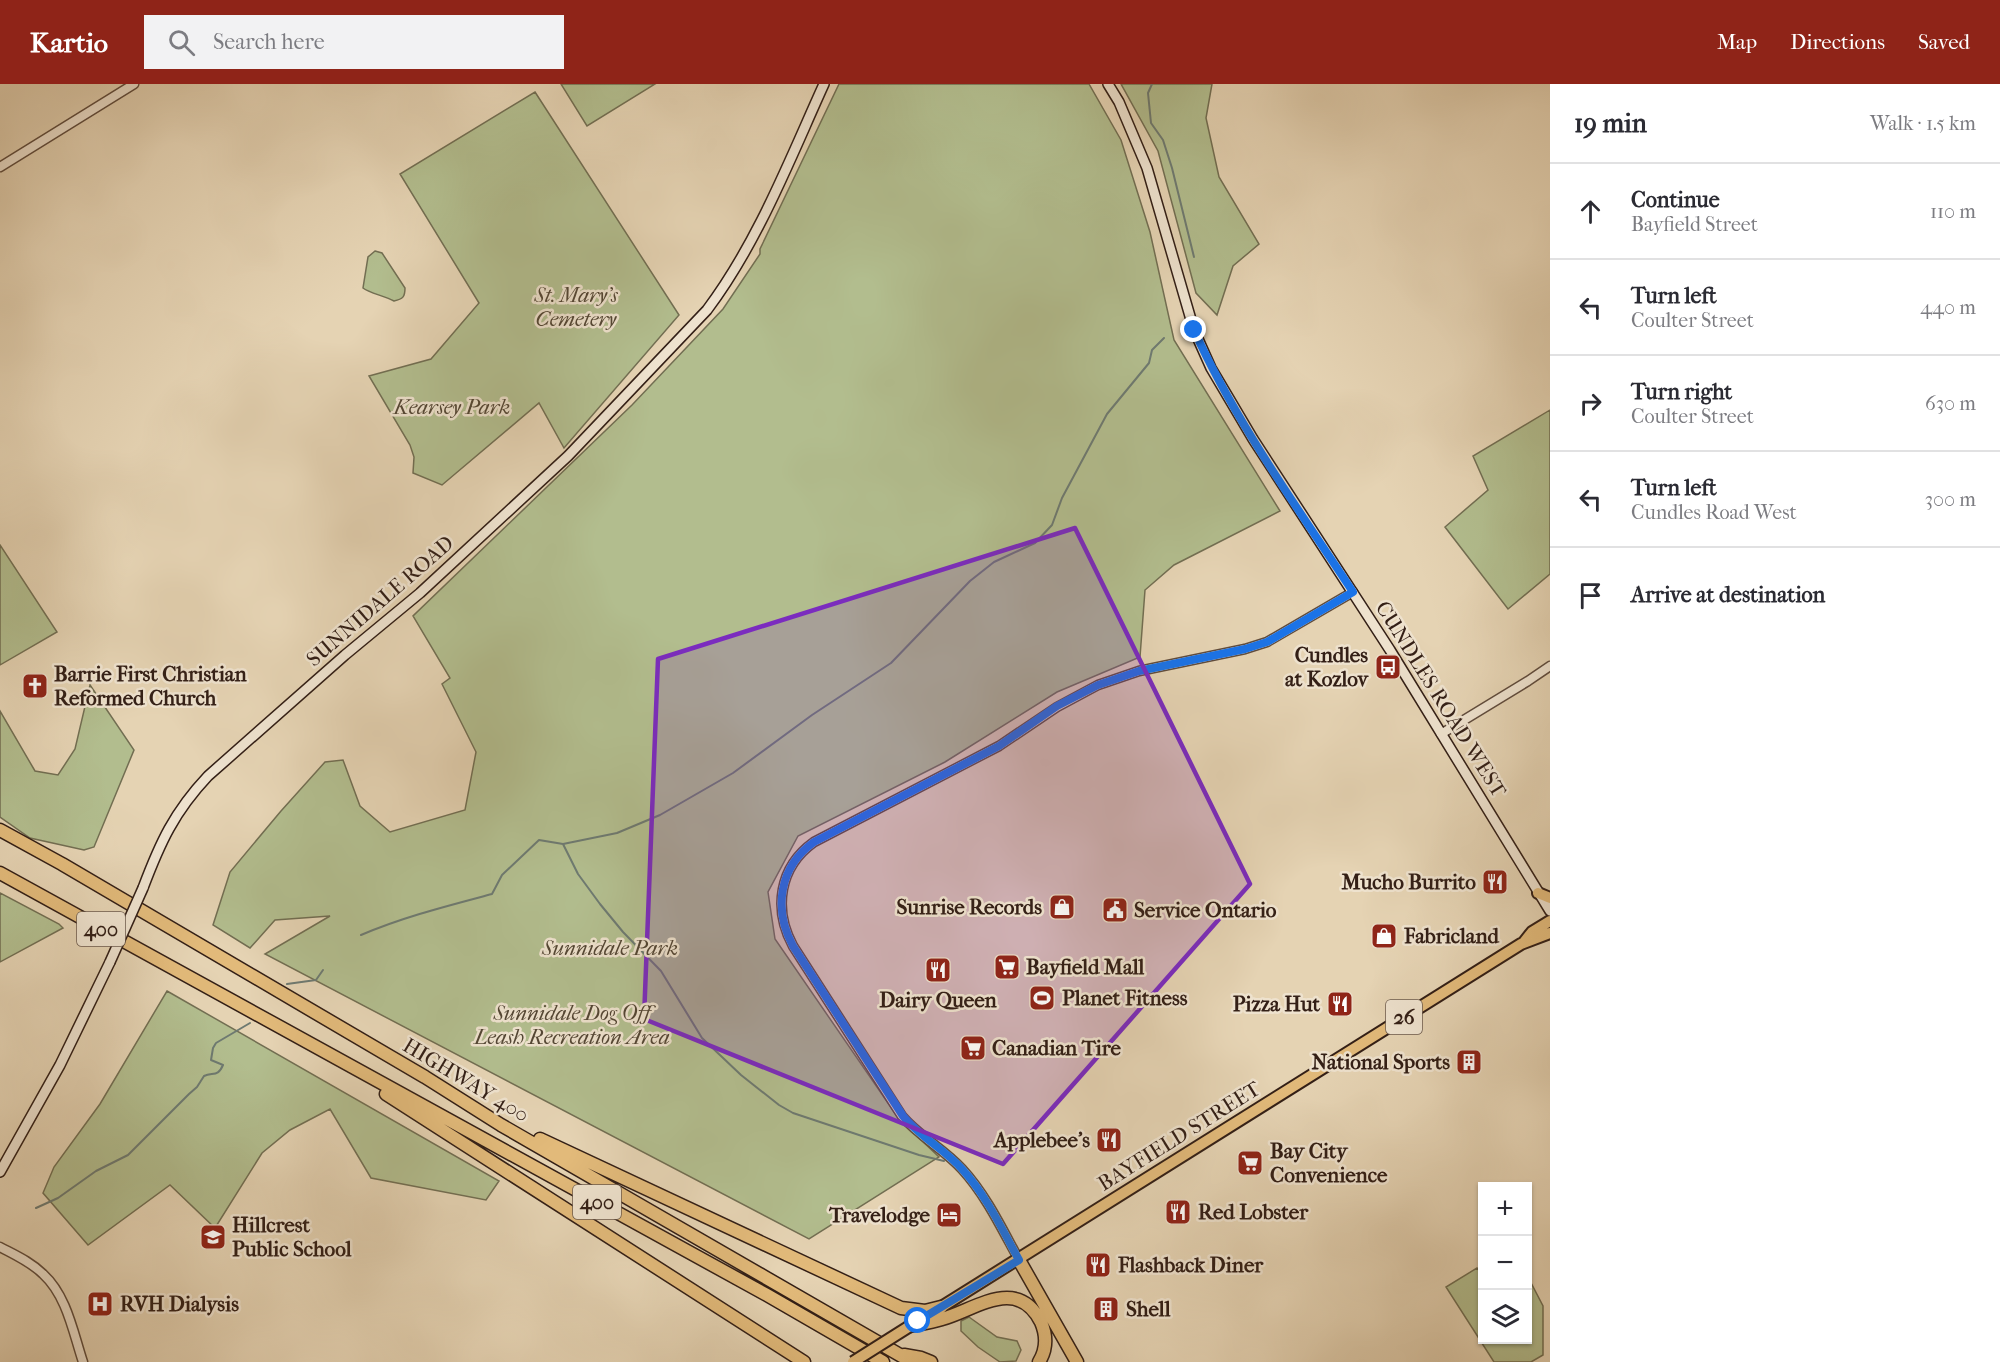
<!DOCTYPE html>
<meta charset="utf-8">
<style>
:root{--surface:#fff;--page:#f2f2f3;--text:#2b2b33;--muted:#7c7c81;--line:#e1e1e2;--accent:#8f2418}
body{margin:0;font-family:"IM FELL French Canon",serif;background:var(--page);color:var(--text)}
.controls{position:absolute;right:18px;bottom:18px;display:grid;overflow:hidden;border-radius:0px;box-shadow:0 2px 4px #0004}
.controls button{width:54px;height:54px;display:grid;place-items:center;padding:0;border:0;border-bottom:2px solid var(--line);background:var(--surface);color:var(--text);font:30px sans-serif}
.stop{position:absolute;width:18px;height:18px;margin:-14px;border:4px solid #1a73e8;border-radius:50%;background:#fff}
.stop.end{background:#1a73e8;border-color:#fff;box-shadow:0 2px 6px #0008}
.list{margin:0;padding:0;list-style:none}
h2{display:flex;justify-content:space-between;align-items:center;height:78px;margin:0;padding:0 24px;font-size:26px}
h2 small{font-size:20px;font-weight:400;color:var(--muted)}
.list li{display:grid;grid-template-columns:39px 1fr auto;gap:18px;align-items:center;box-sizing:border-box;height:96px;padding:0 24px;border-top:2px solid var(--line)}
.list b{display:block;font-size:22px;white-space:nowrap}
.list p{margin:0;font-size:20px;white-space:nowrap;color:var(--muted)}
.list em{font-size:20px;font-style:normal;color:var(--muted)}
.icon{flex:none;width:33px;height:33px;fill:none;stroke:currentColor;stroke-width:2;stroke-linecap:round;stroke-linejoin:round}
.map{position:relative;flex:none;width:1550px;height:1278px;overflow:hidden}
header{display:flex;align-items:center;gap:36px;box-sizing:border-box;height:84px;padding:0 30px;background:var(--accent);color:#fff}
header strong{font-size:28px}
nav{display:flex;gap:33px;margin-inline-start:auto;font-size:21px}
.search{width:420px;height:54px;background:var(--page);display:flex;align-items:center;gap:15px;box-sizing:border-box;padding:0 21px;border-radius:0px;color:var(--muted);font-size:22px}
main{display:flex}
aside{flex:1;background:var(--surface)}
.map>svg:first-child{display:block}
</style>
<header>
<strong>Kartio</strong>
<div class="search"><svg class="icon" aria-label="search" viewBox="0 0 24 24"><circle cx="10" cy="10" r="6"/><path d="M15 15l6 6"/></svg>Search here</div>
<nav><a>Map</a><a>Directions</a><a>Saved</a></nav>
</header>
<main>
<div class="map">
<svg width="1550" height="1278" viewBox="0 0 1550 1278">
<rect width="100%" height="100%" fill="#e5d3b3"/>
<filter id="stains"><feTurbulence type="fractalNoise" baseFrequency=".00333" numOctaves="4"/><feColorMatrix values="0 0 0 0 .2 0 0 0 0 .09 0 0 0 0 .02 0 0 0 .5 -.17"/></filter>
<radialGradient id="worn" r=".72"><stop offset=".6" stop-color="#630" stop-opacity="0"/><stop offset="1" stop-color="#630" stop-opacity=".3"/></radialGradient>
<!-- green -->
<path fill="#b2bd8e" stroke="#726e52" stroke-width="1.5" d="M561,0H655L587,42Z
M839,0H1089L1121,56L1150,148L1174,256L1280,427L1174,481L1145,506L1140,573L1057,608L945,678L798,752L768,808L775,855L899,1035L939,1073L809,1155L265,870L330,832L275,836L250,864L213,841L230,788L281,727L325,678L343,676L360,722L390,748L465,726L476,668L442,600L450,594L413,532L632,321L723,225L760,170V165Z
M1121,0H1212L1206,34L1219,93L1259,160L1233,182L1217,231L1196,209L1158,67Z
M535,8L679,231L564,364L539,319L442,401L413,389L414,373L410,361L369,292L431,275L479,219L400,90Z
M375,167L382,169L405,204C405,213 403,215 394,217C385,212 369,209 363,204L368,173Z
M1550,326V490L1508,525L1445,443L1488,406L1473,372Z
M0,461L57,548L0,581Z
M90,601L134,666L94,763L84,766L30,754L0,733V627L35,687L58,691L75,665Z
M0,809L59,840L63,844L0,878Z
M167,907L499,1097L486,1116L371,1094L330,1025L290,1046L262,1069L215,1144L170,1101L88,1161L43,1109L54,1083L100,1020Z
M1477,1184L1482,1190V1256H1528V1193L1543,1222V1271L1531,1278H1494L1446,1203Z
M969,1233L997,1253L1017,1257L1021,1266L1016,1277L1000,1278L978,1263L961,1247V1237Z"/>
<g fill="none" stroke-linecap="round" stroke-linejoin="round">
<!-- stream -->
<path stroke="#6e7a71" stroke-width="2" d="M1152,0L1148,9L1151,39L1163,56L1172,84L1194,173
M563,760L578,790L600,820L623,848L661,887L702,954L741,991L779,1021L793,1029L919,1071L944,1077
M361,851C403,833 447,822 492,810L502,791L539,756L563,760L617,749L660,731L733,689L812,631L891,579L970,497L994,478L1035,459L1052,441L1062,414L1107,330L1149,279L1152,266L1164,254
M287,900L316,896L323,886
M36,1124L58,1114L96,1087L128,1071L189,1010L197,1003L204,992C213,988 218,993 223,981L211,976L213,964L216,959L250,939"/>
<!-- tertiary casing -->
<g stroke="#604c3d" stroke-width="11">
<path id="tertiary" d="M0,83L134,0
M1441,650L1528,597L1550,582
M0,1163C15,1171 31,1178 43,1190C67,1212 73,1248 83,1278
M1019,1176C1002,1145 986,1111 962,1085C944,1065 920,1053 902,1032L793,862C773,825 779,783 814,758L999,662L1057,623L1098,601L1139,587L1245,565L1267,558L1353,508"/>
</g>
<!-- secondary casing -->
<g stroke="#331f16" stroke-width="12">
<path id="secondary" d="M1108,0L1119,18L1147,84L1194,246L1211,284L1253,355L1390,566L1550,827
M143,804C160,759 174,728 208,692L345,571L420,509L568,372L707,226C758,158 789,77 824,0
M0,1088L60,981L110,878"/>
</g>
<!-- primary casing -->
<g stroke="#331f16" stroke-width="14">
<path id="primary" d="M1538,809L1550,814
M1524,858L1532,848L1550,837
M935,1227L1521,860L1550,849"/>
</g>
<!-- motorway casing -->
<g stroke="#331f16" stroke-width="15">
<path id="motorway" d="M0,746L62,780L425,993L501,1041L912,1278
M0,789L767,1211L883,1278
M386,1010L804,1278
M540,1055L901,1224L925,1227L941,1223
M1019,1176L1077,1278
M910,1242C920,1240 932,1238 942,1235C975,1226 1017,1191 1041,1238C1047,1252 1047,1265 1039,1278
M904,1271L921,1274L931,1278"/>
</g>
<!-- tertiary -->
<use href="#tertiary" stroke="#eee2ce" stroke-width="8"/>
<!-- secondary -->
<use href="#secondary" stroke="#eee2ce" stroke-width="9"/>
<!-- primary -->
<use href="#primary" stroke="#e2ba7a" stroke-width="10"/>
<!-- motorway -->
<use href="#motorway" stroke="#e2ba7a" stroke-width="12"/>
<!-- secondary-bridge casing -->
<g stroke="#331f16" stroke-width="12" stroke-linecap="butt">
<path id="secondary-bridge" d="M110,878L143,804"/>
</g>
<!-- primary-bridge casing -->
<g stroke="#331f16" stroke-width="14" stroke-linecap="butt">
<path id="primary-bridge" d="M853,1278L910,1242"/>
</g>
<!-- secondary-bridge -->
<use href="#secondary-bridge" stroke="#eee2ce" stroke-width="9"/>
<!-- primary-bridge -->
<use href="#primary-bridge" stroke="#e2ba7a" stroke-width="10"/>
</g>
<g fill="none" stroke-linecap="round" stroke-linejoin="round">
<!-- route -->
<path stroke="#1a73e8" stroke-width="8" d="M918,1237L1019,1176C1002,1145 986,1111 962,1085C944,1065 920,1053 903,1032L793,862C773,825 779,783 814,758L999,662L1057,622L1098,601L1139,587L1245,565L1267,558L1353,508C1297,423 1236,339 1194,246"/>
</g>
<!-- marked area -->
<path fill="#7b2cbf" fill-opacity="0.2" stroke="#7b2cbf" stroke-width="4.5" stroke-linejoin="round" d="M1075,444L1250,800L1003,1080L644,935L658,575Z"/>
<!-- icons -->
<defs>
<g id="bus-square" transform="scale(1.35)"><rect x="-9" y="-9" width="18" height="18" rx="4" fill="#8f2418" stroke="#eee2ce"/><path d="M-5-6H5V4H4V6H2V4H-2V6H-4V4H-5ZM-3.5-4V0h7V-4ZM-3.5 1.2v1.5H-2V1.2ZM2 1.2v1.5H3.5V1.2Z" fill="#fff"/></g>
<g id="church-square" transform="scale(1.35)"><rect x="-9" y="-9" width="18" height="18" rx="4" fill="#8f2418" stroke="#eee2ce"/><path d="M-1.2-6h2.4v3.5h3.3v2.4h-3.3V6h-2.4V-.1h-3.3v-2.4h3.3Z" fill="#fff"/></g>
<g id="restaurant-square" transform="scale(1.35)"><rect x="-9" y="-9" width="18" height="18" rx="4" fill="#8f2418" stroke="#eee2ce"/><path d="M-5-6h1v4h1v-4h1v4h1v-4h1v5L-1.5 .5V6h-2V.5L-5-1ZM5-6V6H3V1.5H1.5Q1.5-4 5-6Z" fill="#fff"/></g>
<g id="shop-square" transform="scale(1.35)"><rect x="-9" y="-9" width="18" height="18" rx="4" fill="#8f2418" stroke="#eee2ce"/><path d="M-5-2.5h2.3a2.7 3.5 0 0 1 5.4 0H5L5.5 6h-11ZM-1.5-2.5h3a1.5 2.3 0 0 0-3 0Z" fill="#fff"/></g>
<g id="civic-square" transform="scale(1.35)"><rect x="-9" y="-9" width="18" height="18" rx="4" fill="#8f2418" stroke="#eee2ce"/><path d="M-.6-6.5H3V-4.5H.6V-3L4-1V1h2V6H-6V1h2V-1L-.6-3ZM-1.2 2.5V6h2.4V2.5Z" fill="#fff"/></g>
<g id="supermarket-square" transform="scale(1.35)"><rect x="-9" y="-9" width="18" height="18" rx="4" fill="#8f2418" stroke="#eee2ce"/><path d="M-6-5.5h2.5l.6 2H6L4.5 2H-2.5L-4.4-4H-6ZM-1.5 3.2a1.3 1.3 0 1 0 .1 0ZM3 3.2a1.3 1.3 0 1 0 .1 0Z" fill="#fff"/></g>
<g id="stadium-square" transform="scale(1.35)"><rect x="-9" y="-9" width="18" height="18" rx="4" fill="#8f2418" stroke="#eee2ce"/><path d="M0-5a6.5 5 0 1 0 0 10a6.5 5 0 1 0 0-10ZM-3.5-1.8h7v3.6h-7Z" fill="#fff"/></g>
<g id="building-square" transform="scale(1.35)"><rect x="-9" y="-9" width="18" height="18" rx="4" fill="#8f2418" stroke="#eee2ce"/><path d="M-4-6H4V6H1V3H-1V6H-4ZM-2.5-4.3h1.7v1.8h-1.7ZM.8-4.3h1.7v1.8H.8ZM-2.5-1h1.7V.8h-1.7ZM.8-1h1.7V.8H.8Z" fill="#fff"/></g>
<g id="hotel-square" transform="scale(1.35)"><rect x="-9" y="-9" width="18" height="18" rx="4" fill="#8f2418" stroke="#eee2ce"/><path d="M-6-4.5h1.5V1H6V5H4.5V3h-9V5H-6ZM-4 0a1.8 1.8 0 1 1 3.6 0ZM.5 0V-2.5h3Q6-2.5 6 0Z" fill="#fff"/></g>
<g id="school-square" transform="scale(1.35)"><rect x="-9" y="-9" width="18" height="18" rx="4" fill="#8f2418" stroke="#eee2ce"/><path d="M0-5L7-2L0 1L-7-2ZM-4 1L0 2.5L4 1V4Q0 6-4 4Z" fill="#fff"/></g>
<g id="hospital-square" transform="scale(1.35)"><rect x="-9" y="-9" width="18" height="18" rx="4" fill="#8f2418" stroke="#eee2ce"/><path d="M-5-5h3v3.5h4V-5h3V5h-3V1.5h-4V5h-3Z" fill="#fff"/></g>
</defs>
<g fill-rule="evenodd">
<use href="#bus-square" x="1388" y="583"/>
<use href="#church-square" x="35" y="602"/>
<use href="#restaurant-square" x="1495" y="798"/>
<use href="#shop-square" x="1062" y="823"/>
<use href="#civic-square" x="1115" y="826"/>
<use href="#shop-square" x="1384" y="852"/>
<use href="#supermarket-square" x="1007" y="883"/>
<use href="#restaurant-square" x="938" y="886"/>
<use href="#stadium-square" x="1042" y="914"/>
<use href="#restaurant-square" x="1340" y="920"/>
<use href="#supermarket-square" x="973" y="964"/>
<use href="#building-square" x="1469" y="978"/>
<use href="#restaurant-square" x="1109" y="1056"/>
<use href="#supermarket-square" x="1250" y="1079"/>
<use href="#restaurant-square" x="1178" y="1128"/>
<use href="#hotel-square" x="949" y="1131"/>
<use href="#school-square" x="213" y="1153"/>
<use href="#restaurant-square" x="1098" y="1181"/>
<use href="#hospital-square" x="100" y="1220"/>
<use href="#building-square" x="1106" y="1225"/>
</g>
<g text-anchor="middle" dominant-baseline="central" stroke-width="5" stroke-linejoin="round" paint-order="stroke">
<!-- shield labels -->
<g fill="#eee2ce" stroke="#6b5a4d" stroke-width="1.5">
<rect x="77" y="828" width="48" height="34" rx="4.5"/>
<rect x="1386" y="916" width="36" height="34" rx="4.5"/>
<rect x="573" y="1101" width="48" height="34" rx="4.5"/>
</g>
<g font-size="20" font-weight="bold" fill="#331f16">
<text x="101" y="845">400</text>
<text x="1404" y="933">26</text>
<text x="597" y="1118">400</text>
</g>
<!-- park labels -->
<g font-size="21" font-style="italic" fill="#534634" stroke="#eee2ce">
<text x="576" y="211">St. Mary's<tspan x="576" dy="24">Cemetery</tspan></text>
<text x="452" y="323">Kearsey Park</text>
<text x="610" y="864">Sunnidale Park</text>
<text x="572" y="929">Sunnidale Dog Off<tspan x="572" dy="24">Leash Recreation Area</tspan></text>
</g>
<!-- street labels -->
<g font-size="21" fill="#331f16" stroke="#eee2ce">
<text transform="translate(380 517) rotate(-41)">SUNNIDALE ROAD</text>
<text transform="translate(1441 615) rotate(58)">CUNDLES ROAD WEST</text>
<text transform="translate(466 996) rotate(31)">HIGHWAY 400</text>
<text transform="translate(1179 1052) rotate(-32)">BAYFIELD STREET</text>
</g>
<!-- poi labels -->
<g font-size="21" font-weight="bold" fill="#331f16" stroke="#eee2ce" text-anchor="start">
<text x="1368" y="571" text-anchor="end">Cundles<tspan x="1368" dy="24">at Kozlov</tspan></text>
<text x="54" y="590">Barrie First Christian<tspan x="54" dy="24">Reformed Church</tspan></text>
<text x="1476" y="798" text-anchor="end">Mucho Burrito</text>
<text x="1042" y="823" text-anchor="end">Sunrise Records</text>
<text x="1134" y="826">Service Ontario</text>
<text x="1404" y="852">Fabricland</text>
<text x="1026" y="883">Bayfield Mall</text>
<text x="1062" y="914">Planet Fitness</text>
<text x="938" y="916" text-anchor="middle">Dairy Queen</text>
<text x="1320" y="920" text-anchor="end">Pizza Hut</text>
<text x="992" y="964">Canadian Tire</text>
<text x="1450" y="978" text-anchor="end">National Sports</text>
<text x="1090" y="1056" text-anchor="end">Applebee's</text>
<text x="1270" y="1067">Bay City<tspan x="1270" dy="24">Convenience</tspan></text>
<text x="1198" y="1128">Red Lobster</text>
<text x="930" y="1131" text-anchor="end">Travelodge</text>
<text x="232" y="1141">Hillcrest<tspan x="232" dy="24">Public School</tspan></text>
<text x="1118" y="1181">Flashback Diner</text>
<text x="120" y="1220">RVH Dialysis</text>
<text x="1126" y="1225">Shell</text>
</g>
</g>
<rect width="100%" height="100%" filter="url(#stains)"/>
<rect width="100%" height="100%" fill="url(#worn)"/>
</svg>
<div class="controls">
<button>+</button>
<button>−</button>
<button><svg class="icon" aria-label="layers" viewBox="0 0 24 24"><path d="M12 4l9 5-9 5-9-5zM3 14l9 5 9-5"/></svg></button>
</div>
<div class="stop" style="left:918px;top:1237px"></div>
<div class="stop end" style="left:1194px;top:246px"></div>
</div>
<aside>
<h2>19 min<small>Walk · 1.5 km</small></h2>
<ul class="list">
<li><svg class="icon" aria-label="ahead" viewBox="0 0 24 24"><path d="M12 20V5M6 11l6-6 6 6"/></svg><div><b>Continue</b><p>Bayfield Street</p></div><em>110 m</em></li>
<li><svg class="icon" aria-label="left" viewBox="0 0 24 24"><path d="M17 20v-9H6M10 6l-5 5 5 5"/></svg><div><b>Turn left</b><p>Coulter Street</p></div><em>440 m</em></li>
<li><svg class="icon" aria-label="right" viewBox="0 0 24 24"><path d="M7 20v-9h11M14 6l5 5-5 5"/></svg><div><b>Turn right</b><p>Coulter Street</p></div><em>630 m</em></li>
<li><svg class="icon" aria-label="left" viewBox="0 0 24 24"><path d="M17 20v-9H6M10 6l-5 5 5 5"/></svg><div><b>Turn left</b><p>Cundles Road West</p></div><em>300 m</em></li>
<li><svg class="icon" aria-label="arrive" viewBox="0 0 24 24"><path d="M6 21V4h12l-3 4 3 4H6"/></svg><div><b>Arrive at destination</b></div></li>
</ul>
</aside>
</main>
